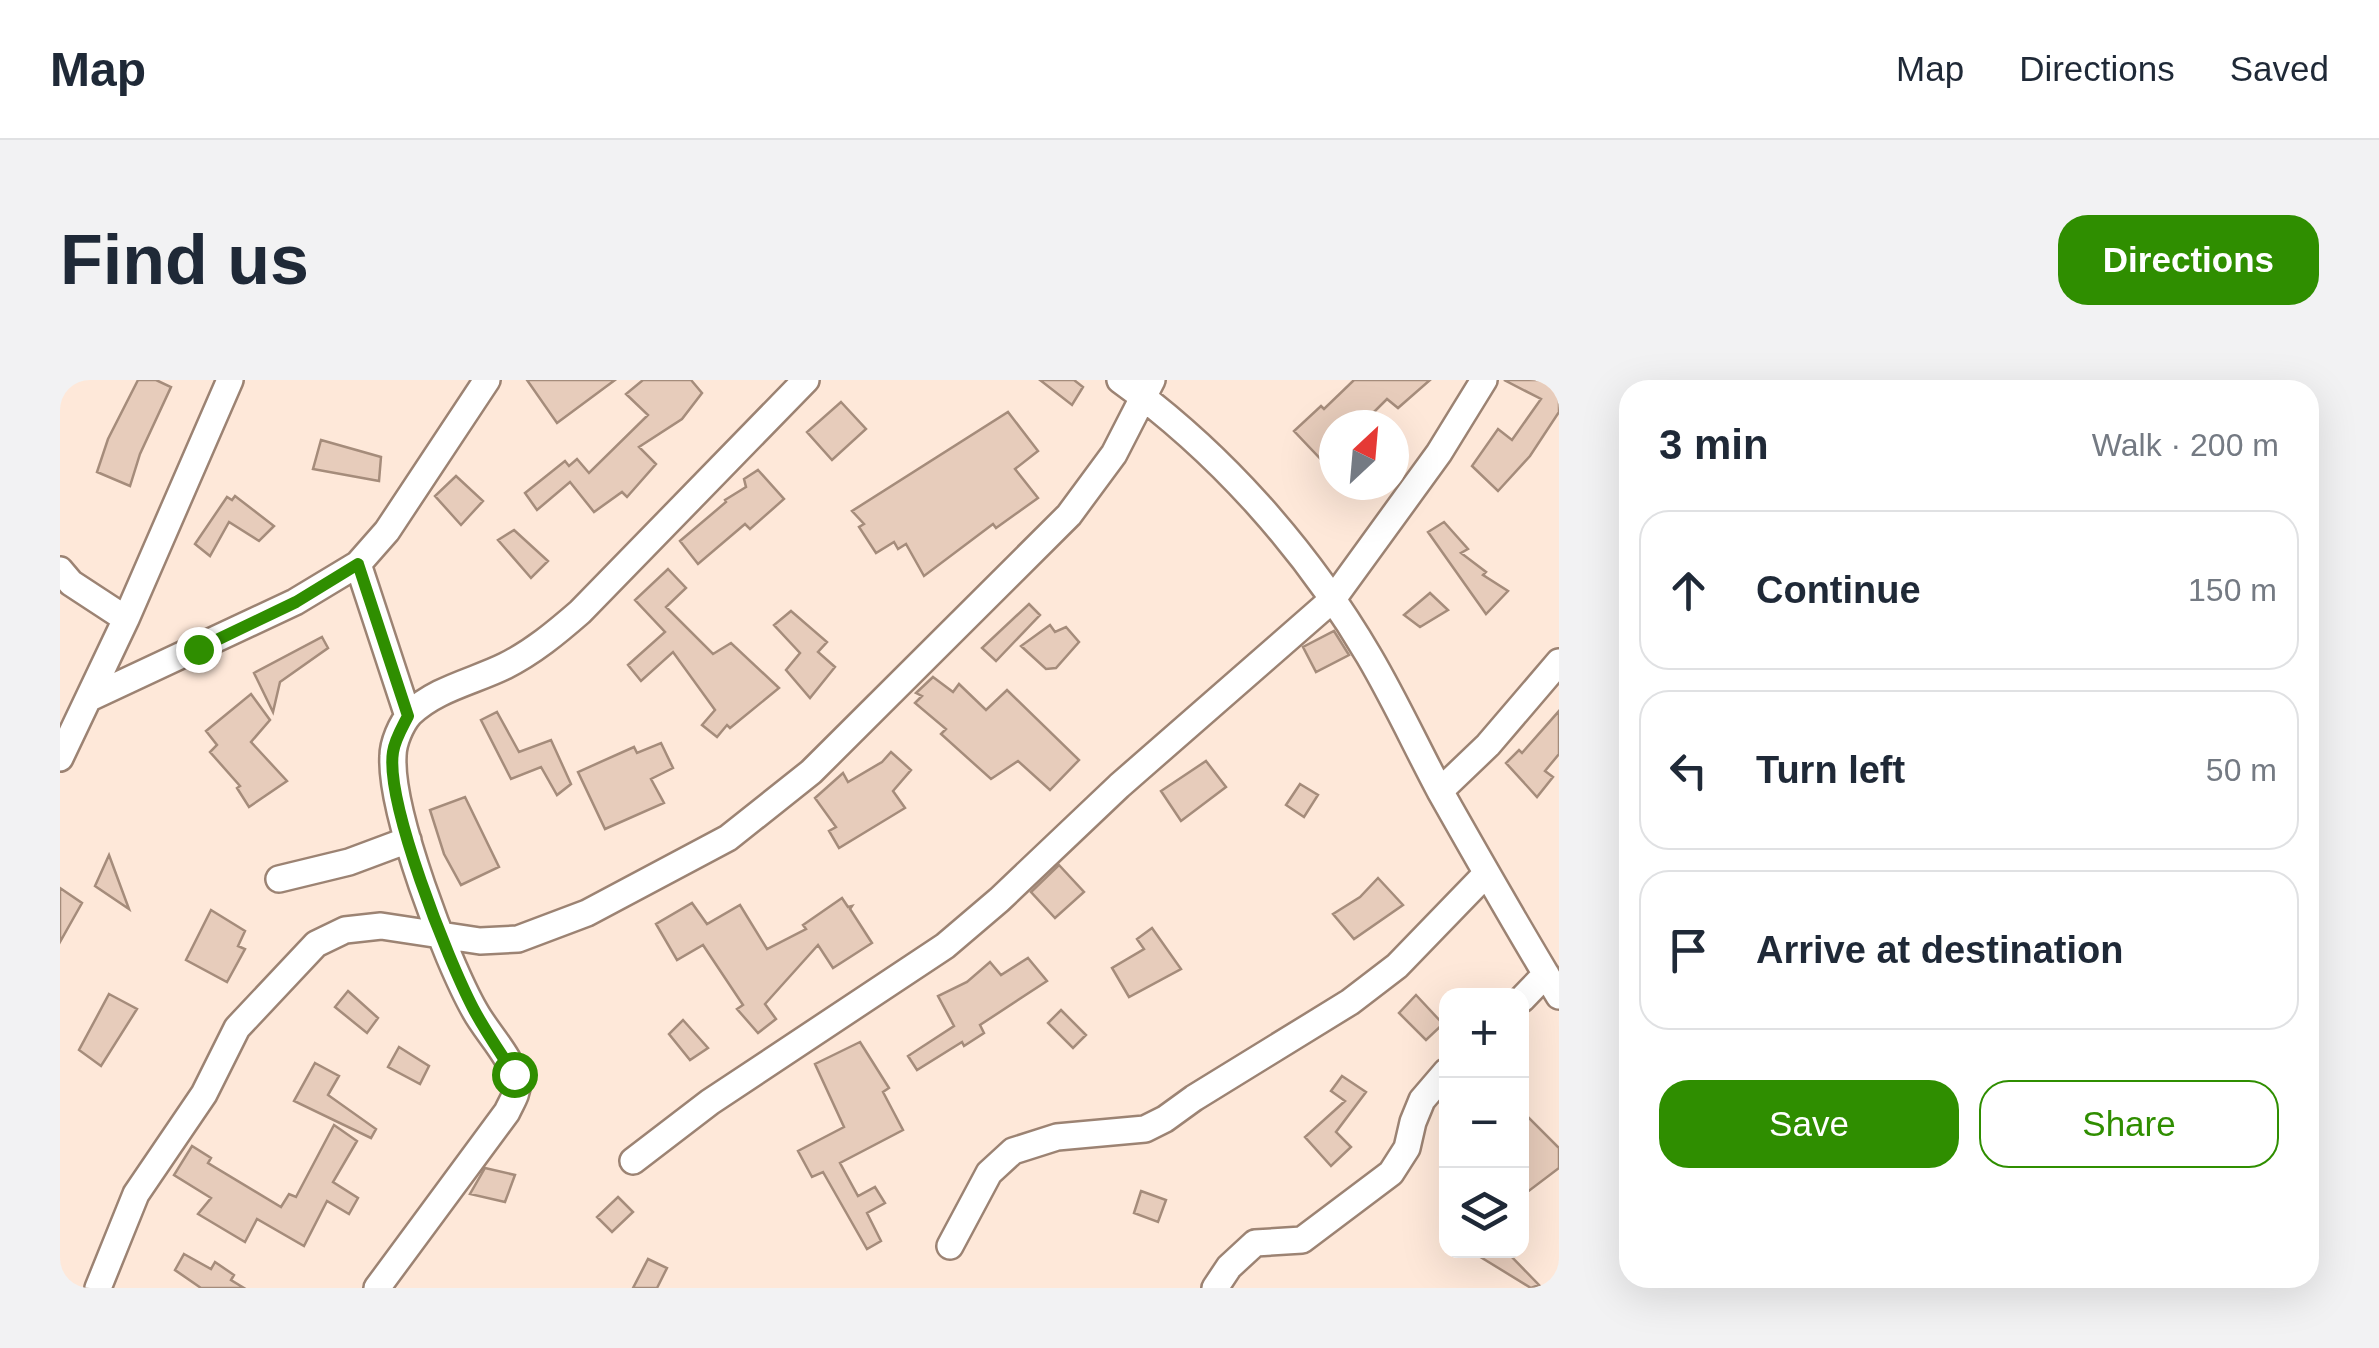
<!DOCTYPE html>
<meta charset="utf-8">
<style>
:root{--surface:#fff;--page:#f2f2f3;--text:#1f2937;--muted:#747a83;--line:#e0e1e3;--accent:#2f8e00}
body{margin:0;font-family:Helvetica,sans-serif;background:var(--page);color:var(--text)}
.controls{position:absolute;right:30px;bottom:30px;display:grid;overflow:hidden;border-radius:20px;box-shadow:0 10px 40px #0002}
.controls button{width:90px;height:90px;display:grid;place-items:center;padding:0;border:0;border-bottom:2px solid var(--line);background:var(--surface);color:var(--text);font:50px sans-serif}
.compass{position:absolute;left:1259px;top:30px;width:90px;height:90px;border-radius:50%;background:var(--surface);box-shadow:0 10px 40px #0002;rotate:26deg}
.stop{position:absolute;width:30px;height:30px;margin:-22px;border:8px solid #2f8e00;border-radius:50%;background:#fff}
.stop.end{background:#2f8e00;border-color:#fff;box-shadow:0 2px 10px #0008}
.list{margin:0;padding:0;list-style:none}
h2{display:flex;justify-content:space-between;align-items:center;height:130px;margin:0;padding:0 40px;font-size:42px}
h2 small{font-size:32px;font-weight:400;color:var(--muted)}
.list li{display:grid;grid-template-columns:65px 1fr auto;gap:30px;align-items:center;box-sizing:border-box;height:160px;margin:0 20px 20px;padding:0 20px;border:2px solid var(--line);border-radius:30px}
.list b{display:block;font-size:38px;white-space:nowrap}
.list em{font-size:32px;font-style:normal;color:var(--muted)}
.actions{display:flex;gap:20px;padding:30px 40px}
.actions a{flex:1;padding:22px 0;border:2px solid var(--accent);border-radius:30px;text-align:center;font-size:35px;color:var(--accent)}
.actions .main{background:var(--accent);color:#fff}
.icon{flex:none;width:55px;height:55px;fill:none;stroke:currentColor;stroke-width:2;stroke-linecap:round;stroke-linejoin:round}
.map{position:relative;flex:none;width:1499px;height:908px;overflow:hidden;border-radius:30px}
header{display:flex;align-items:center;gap:60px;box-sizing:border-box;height:140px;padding:0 50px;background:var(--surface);border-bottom:2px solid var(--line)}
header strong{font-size:48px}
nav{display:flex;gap:55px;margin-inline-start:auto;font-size:35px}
.intro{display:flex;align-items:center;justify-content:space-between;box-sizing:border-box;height:240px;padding:0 60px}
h1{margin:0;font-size:70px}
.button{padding:25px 45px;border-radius:30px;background:var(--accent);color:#fff;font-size:35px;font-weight:700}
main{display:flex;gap:60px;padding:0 60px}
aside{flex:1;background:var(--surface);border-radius:30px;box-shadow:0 10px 40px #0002}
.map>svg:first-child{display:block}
</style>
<header>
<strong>Map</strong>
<nav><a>Map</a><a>Directions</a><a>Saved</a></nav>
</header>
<div class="intro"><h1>Find us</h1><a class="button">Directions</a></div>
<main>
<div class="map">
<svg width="1499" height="908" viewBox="0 0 1499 908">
<rect width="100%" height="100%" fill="#fee8d9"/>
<!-- building -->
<path fill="#e7ccbb" stroke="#a58c7b" stroke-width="2.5" d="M78,0H96L111,7L80,74L70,106L37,92L48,59Z
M467,0H555L497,43Z
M583,0H631L642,13L622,39L579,67L596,84L567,117L562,112L534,132L510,102L477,130L465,113L505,81L509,86L517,79L529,93L588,35L566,14Z
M980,0H1014L1023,7L1012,25Z
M1294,0H1370L1338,28L1327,19L1301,45H1274V93L1234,51L1261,26L1264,29Z
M1444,0H1485L1491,5L1499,0V32L1470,76L1438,111L1412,86L1438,49L1452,60L1481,19Z
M781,22L806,49L772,80L747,52Z
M948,32L978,71L955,89L978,118L936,148L933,144L864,196L846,164L838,169L834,162L816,173L799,147L804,144L792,131Z
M261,60L321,77L319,101L253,89Z
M698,90L724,119L690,149L685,144L638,184L620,161L666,122L665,120L686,107L684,99Z
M396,96L423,121L401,145L375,116Z
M175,116L214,146L199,161L169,142L150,176L135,164L167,117L172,120Z
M1384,142L1408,169L1401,173L1426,192L1423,195L1448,211L1426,234L1368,152Z
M454,150L488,181L471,198L438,160Z
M608,189L626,208L606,227L653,274L671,263L719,308L670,348L667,345L657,357L642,345L655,330L613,272L581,301L568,285L605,252L575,220Z
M1370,213L1388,230L1360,247L1344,235Z
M969,224L980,235L936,281L922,268Z
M731,231L767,262L758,272L775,287L750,318L726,290L740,273L714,245Z
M990,245L995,252L1006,247L1019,262L996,288L986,289L961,266Z
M1274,251L1289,275L1256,292L1243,267Z
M262,257L268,268L220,302L213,332L194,293Z
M873,297L893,312L899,304L926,330L947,310L1019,380L990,410L958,381L931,399L881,354L886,349L855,323L862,316L856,313Z
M191,314L210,340L191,362L227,401L189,427L177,408L180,406L150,372L157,365L146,351Z
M1499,331V374L1485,391L1493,397L1477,417L1446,383L1459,370L1462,373Z
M437,332L459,372L491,360L511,404L497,415L481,387L451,399L421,340Z
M601,363L613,388L591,399L604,423L545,449L518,392L574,367L577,373Z
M831,372L851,390L833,411L845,428L779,468L769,451L776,447L755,418L783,393L788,402L822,382Z
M1146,381L1166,407L1121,441L1101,411Z
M1240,404L1258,415L1244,437L1226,425Z
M405,417L439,487L401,505L384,474L370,430Z
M49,475L69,529L35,506Z
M999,485L1024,512L995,538L971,512Z
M1318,498L1343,525L1294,559L1273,534L1300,517Z
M0,508L22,523L0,562Z
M782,518L788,527L792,526L790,529L812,563L773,588L758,565L705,624L716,639L698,653L677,629L683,625L643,565L617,580L596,544L632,523L647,544L680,525L707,569L746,549L743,545Z
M151,530L185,551L178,566L185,569L167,602L126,580Z
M1092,548L1121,589L1069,617L1052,588L1084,569L1077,559Z
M968,578L987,601L920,645L924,653L904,666L902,662L857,690L848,676L894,646L878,616L907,602L930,582L941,595Z
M288,611L318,638L307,653L275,627Z
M49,614L77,629L41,686L19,670Z
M1356,615L1383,644L1366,660L1339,633Z
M1001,630L1026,655L1013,668L988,643Z
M623,640L648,668L630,680L609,654Z
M800,662L829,708L823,712L843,750L780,783L798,816L815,807L825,823L807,833L821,861L807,869L763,792L752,797L738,771L784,747L755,684Z
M339,667L369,686L360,704L328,687Z
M255,683L279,696L268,715L316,749L311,758L234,721Z
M1282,696L1306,712L1276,752L1291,767L1271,786L1245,757L1285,721L1271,711Z
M1462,731L1499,768V788L1462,816Z
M274,745L297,761L273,802L298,818L289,834L267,821L244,866L197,839L185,862L138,834L151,818L114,795L132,766L151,778L148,783L221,827L229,814L236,817Z
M425,788L455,795L445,822L410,814Z
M1081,811L1106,820L1098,842L1074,833Z
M558,817L573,832L552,852L537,837Z
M1409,870H1445L1479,905L1471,908Z
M124,874L151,889L155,882L174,895L171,900L184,908H141L115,890Z
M588,879L607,888L597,908H573Z"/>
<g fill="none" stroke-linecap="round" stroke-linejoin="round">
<!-- minor casing -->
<g stroke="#9c8373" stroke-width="30">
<path id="minor" d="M1060,0C1160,72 1246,169 1309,276C1335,320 1356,366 1380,411C1419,480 1458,548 1499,616
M298,184L348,336
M0,190L11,203L66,239
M30,318L235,222L298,184L327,151L427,0
M0,378L66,239L170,0
M1380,411L1428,365L1499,282
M219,499L289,482L348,460
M1462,619L1486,594
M573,781L650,722L885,566L939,520L1059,406L1273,219L1379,73L1424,0
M890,866L929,793L953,771L997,757L1085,749L1105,739L1134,718L1290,622L1337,586L1426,494
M38,908L76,814L144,714L177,648L256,564L285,550L321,546L420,561L458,559L527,533L668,458L751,392L1009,135L1054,74L1092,0
M317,908L447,732C451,723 458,713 457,704C453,678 427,653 415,631C386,580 330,432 333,376C333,363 341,344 350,334C375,309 415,301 445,286C473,272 497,252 520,232L746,0
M1155,908L1169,887L1195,863L1242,860L1331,793L1347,768L1353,742L1362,720L1386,692"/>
</g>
<!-- minor -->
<use href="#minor" stroke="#fff" stroke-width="25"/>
</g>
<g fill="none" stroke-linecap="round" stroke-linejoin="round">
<!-- route -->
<path stroke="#2f8e00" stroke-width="12" d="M138,269L236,222L298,184L348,336C342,348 335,359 333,372C325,422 388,580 413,628C425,651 440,672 454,694"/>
</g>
</svg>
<div class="controls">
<button>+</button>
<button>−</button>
<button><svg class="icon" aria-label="layers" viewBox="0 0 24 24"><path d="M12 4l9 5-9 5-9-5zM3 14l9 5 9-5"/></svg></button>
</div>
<svg class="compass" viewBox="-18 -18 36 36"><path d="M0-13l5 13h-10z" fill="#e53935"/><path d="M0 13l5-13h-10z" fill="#747a83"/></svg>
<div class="stop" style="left:454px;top:694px"></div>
<div class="stop end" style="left:138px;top:269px"></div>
</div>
<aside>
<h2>3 min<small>Walk · 200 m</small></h2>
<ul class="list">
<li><svg class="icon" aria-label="ahead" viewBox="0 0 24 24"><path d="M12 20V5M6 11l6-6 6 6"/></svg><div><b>Continue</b></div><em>150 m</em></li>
<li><svg class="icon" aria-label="left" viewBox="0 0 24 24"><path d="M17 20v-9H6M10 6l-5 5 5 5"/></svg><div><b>Turn left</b></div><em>50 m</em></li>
<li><svg class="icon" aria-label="arrive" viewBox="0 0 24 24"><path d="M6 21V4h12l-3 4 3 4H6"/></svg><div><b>Arrive at destination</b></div></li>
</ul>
<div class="actions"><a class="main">Save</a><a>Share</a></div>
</aside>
</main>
